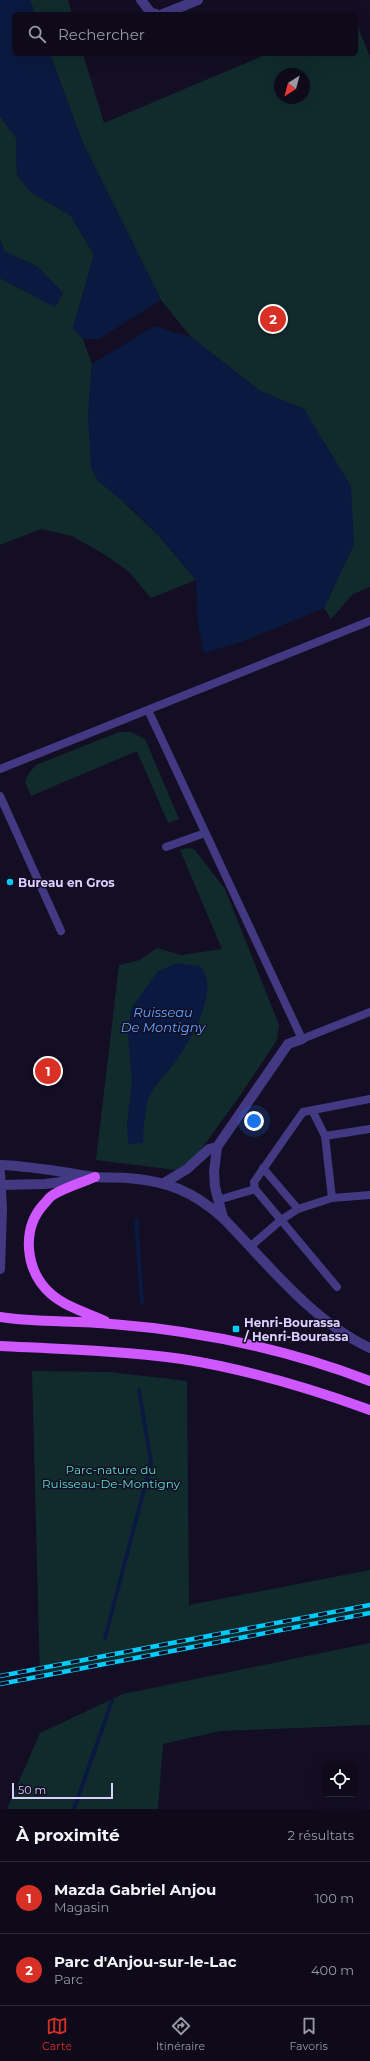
<!DOCTYPE html>
<html lang="fr">
<meta charset="utf-8">
<style>
:root{--surface:#0e0a1a;--page:#171323;--text:#f1f3f6;--muted:#9b9aa2;--line:#2e2b39;--accent:#d93025}
body{margin:0;font-family:Montserrat,sans-serif;background:var(--page);color:var(--text)}
.controls{position:absolute;right:12px;bottom:12px;display:grid;overflow:hidden;border-radius:6px;box-shadow:0 4px 16px #0002}
.controls button{width:36px;height:36px;display:grid;place-items:center;padding:0;border:0;border-bottom:1px solid var(--line);background:var(--surface);color:var(--text);font:20px sans-serif}
.compass{position:absolute;left:274px;top:68px;width:36px;height:36px;border-radius:50%;background:var(--surface);box-shadow:0 4px 16px #0002;rotate:216deg}
.scale{position:absolute;left:12px;bottom:10px;width:101px;box-sizing:border-box;padding-left:4px;border:2px solid #dad0ff;border-top:0;font-size:11px;line-height:14px;white-space:nowrap;color:#dad0ff;-webkit-text-stroke:3px #130e23;paint-order:stroke}
.you{position:absolute;left:254px;top:1121px;width:14px;height:14px;margin:-10px;border:3px solid #fff;border-radius:50%;background:#1a73e8;box-shadow:0 0 0 6px #1a73e833}
.badge{display:grid;place-items:center;width:26px;height:26px;border-radius:50%;background:var(--accent);color:#fff;font-size:13px;font-weight:700}
.pin{position:absolute;translate:-50% -50%;border:2px solid #fff;box-shadow:0 1px 4px #0006}
.list{margin:0;padding:0;list-style:none}
h2{display:flex;justify-content:space-between;align-items:center;height:52px;margin:0;padding:0 16px;font-size:17px}
h2 small{font-size:13px;font-weight:400;color:var(--muted)}
.list li{display:grid;grid-template-columns:26px 1fr auto;gap:12px;align-items:center;box-sizing:border-box;height:72px;padding:0 16px;border-top:1px solid var(--line)}
.list b{display:block;font-size:15px;white-space:nowrap}
.list p{margin:0;font-size:13px;white-space:nowrap;color:var(--muted)}
.list em{font-size:13px;font-style:normal;color:var(--muted)}
.icon{flex:none;width:22px;height:22px;fill:none;stroke:currentColor;stroke-width:2;stroke-linecap:round;stroke-linejoin:round}
.map{position:relative;flex:none;width:370px;height:1809px;overflow:hidden}
.search{position:absolute;background:var(--surface);box-shadow:0 4px 16px #0002;left:12px;right:12px;top:12px;height:44px;display:flex;align-items:center;gap:10px;box-sizing:border-box;padding:0 14px;border-radius:6px;color:var(--muted);font-size:15px}
.sheet{height:196px;background:var(--surface)}
nav{display:flex;justify-content:space-around;align-items:center;box-sizing:border-box;height:56px;border-top:1px solid var(--line);background:var(--surface);font-size:11px;color:var(--muted)}
nav a{display:grid;justify-items:center;gap:2px}
nav .on{color:var(--accent)}
.map>svg:first-child{display:block}
</style>
<div class="map">
<svg width="370" height="1809" viewBox="0 0 370 1809">
<rect width="100%" height="100%" fill="#130e23"/>
<!-- green -->
<path fill="#112b2d" fill-rule="evenodd" d="M30,0H68L72,14H35Z
M356,22L370,57V587L353,594L331,619L324,608L354,544L304,409L260,391L191,337L161,300L82,141L50,54H83L104,123L267,54H356ZM280,74H304V98H280Z
M0,116L16,138L17,175L31,192L71,216L94,255L73,328L83,339L92,364L88,416L116,495L159,536L196,580L151,598L129,572L107,556L72,536L41,529L0,545V278L55,307L63,293L38,267L4,251L0,239Z
M119,732H131L145,739L179,819L168,823L137,751L31,796L25,782L29,773L36,765Z
M187,848L194,849L225,889L279,1025L277,1040L239,1097L194,1159L175,1170L96,1160L119,965L140,960L157,948L181,955L222,949L180,850Z
M32,1371L110,1372L187,1381L189,1605L370,1570V1613L40,1679Z
M370,1643V1725L220,1731L163,1744L158,1809H7L40,1733L123,1694Z"/>
<!-- water -->
<path fill="#0a1940" d="M0,0H30L35,14H14V54H50L82,141L161,300L99,339H83L73,328L94,255L71,216L31,192L17,175L16,138L0,116Z
M0,239L4,251L38,267L63,293L55,307L0,278Z
M154,326L191,337L260,391L304,409L351,486L354,544L324,608L244,641L204,653L198,625L196,580L159,536L132,509L98,481L91,468L88,416L92,364Z
M176,963L200,966C220,987 194,1034 180,1055C171,1070 154,1084 148,1100C144,1113 144,1130 143,1143L128,1144L127,1123L132,1082L128,1034L131,1009L157,972Z"/>
<g fill="none" stroke-linecap="round" stroke-linejoin="round">
<!-- stream -->
<path stroke="#0a1940" stroke-width="4" d="M136,1220L142,1302
M105,1638L151,1463L139,1390
M74,1809L112,1701"/>
<!-- service -->
<path stroke="#423982" stroke-width="8" d="M148,710L302,1039L370,1012
M0,769L370,621
M0,796L61,931
M166,847L205,833
M312,1110L325,1136
M263,1168L298,1209
M332,1198L370,1195
M218,1200L255,1189
M251,1246L281,1220L255,1189L254,1182L303,1112L370,1099
M337,1287L281,1220L298,1209L332,1198L325,1136L370,1129"/>
<!-- minor -->
<path stroke="#423982" stroke-width="10" d="M141,0L151,13L156,14
M163,14L198,0
M164,1183L187,1169L209,1149L217,1147
M223,1218L215,1187L214,1172L217,1147L288,1044L302,1039"/>
<!-- tertiary -->
<path stroke="#423982" stroke-width="10" d="M0,1165C32,1166 62,1172 94,1177C105,1178 116,1177 127,1178C167,1181 193,1191 223,1218C266,1262 313,1322 370,1348
M0,1173L2,1209L0,1269
M0,1185L45,1184L85,1179"/>
<!-- primary -->
<path stroke="#cf57ff" stroke-width="10" d="M95,1177C81,1183 66,1187 53,1195C49,1197 47,1201 44,1204C21,1229 25,1271 51,1294C66,1307 87,1313 105,1321
M0,1317C37,1323 75,1320 112,1324C201,1331 287,1349 370,1381
M0,1346C60,1349 122,1351 182,1359C246,1369 309,1388 370,1410"/>
<!-- rail casing -->
<g stroke="#01cbfa" stroke-width="4.5">
<path id="rail" d="M0,1676L370,1605
M0,1684L370,1613"/>
</g>
<!-- rail -->
<use href="#rail" stroke="#130e23" stroke-width="3" stroke-dasharray="9" stroke-linecap="butt"/>
</g>
<!-- markers -->
<g fill="#01cbfa" stroke="#130e23" stroke-width="1.5">
<circle cx="10" cy="882" r="4"/>
<rect x="232" y="1325" width="8" height="8" rx="2"/>
</g>
<g text-anchor="middle" dominant-baseline="central" stroke-width="3" stroke-linejoin="round" paint-order="stroke">
<!-- poi labels -->
<g font-size="12" font-weight="bold" fill="#dad0ff" stroke="#130e23" text-anchor="start">
<text x="18" y="882">Bureau en Gros</text>
<text x="244" y="1322">Henri-Bourassa<tspan x="244" dy="14">/ Henri-Bourassa</tspan></text>
</g>
<!-- park labels -->
<g font-size="12" fill="#5cdfca" stroke="#130e23">
<text x="111" y="1469">Parc-nature du<tspan x="111" dy="14">Ruisseau-De-Montigny</tspan></text>
</g>
<!-- water labels -->
<g font-size="13" font-style="italic" fill="#5ea6ff" stroke="#130e23">
<text x="163" y="1012">Ruisseau<tspan x="163" dy="15">De Montigny</tspan></text>
</g>
</g>
</svg>
<div class="controls">
<button><svg class="icon" aria-label="locate" viewBox="0 0 24 24"><circle cx="12" cy="12" r="6"/><path d="M12 2v4M12 18v4M2 12h4M18 12h4"/></svg></button>
</div>
<svg class="compass" viewBox="-18 -18 36 36"><path d="M0-13l5 13h-10z" fill="#e53935"/><path d="M0 13l5-13h-10z" fill="#9b9aa2"/></svg>
<div class="scale">50 m</div>
<div class="you"></div>
<div class="pin badge" style="left:48px;top:1071px">1</div>
<div class="pin badge" style="left:273px;top:319px">2</div>
<div class="search"><svg class="icon" aria-label="search" viewBox="0 0 24 24"><circle cx="10" cy="10" r="6"/><path d="M15 15l6 6"/></svg>Rechercher</div>
</div>
<section class="sheet">
<h2>À proximité<small>2 résultats</small></h2>
<ul class="list">
<li><span class="badge">1</span><div><b>Mazda Gabriel Anjou</b><p>Magasin</p></div><em>100 m</em></li>
<li><span class="badge">2</span><div><b>Parc d'Anjou-sur-le-Lac</b><p>Parc</p></div><em>400 m</em></li>
</ul>
</section>
<nav>
<a class="on"><svg class="icon" aria-label="map" viewBox="0 0 24 24"><path d="M3 6l6-2 6 2 6-2v14l-6 2-6-2-6 2zM9 4v14M15 6v14"/></svg>Carte</a>
<a><svg class="icon" aria-label="directions" viewBox="0 0 24 24"><path d="M12 3l9 9-9 9-9-9zM9 14v-3h6M13 9l2 2-2 2"/></svg>Itinéraire</a>
<a><svg class="icon" aria-label="saved" viewBox="0 0 24 24"><path d="M7 4h10v16l-5-4-5 4z"/></svg>Favoris</a>
</nav>
